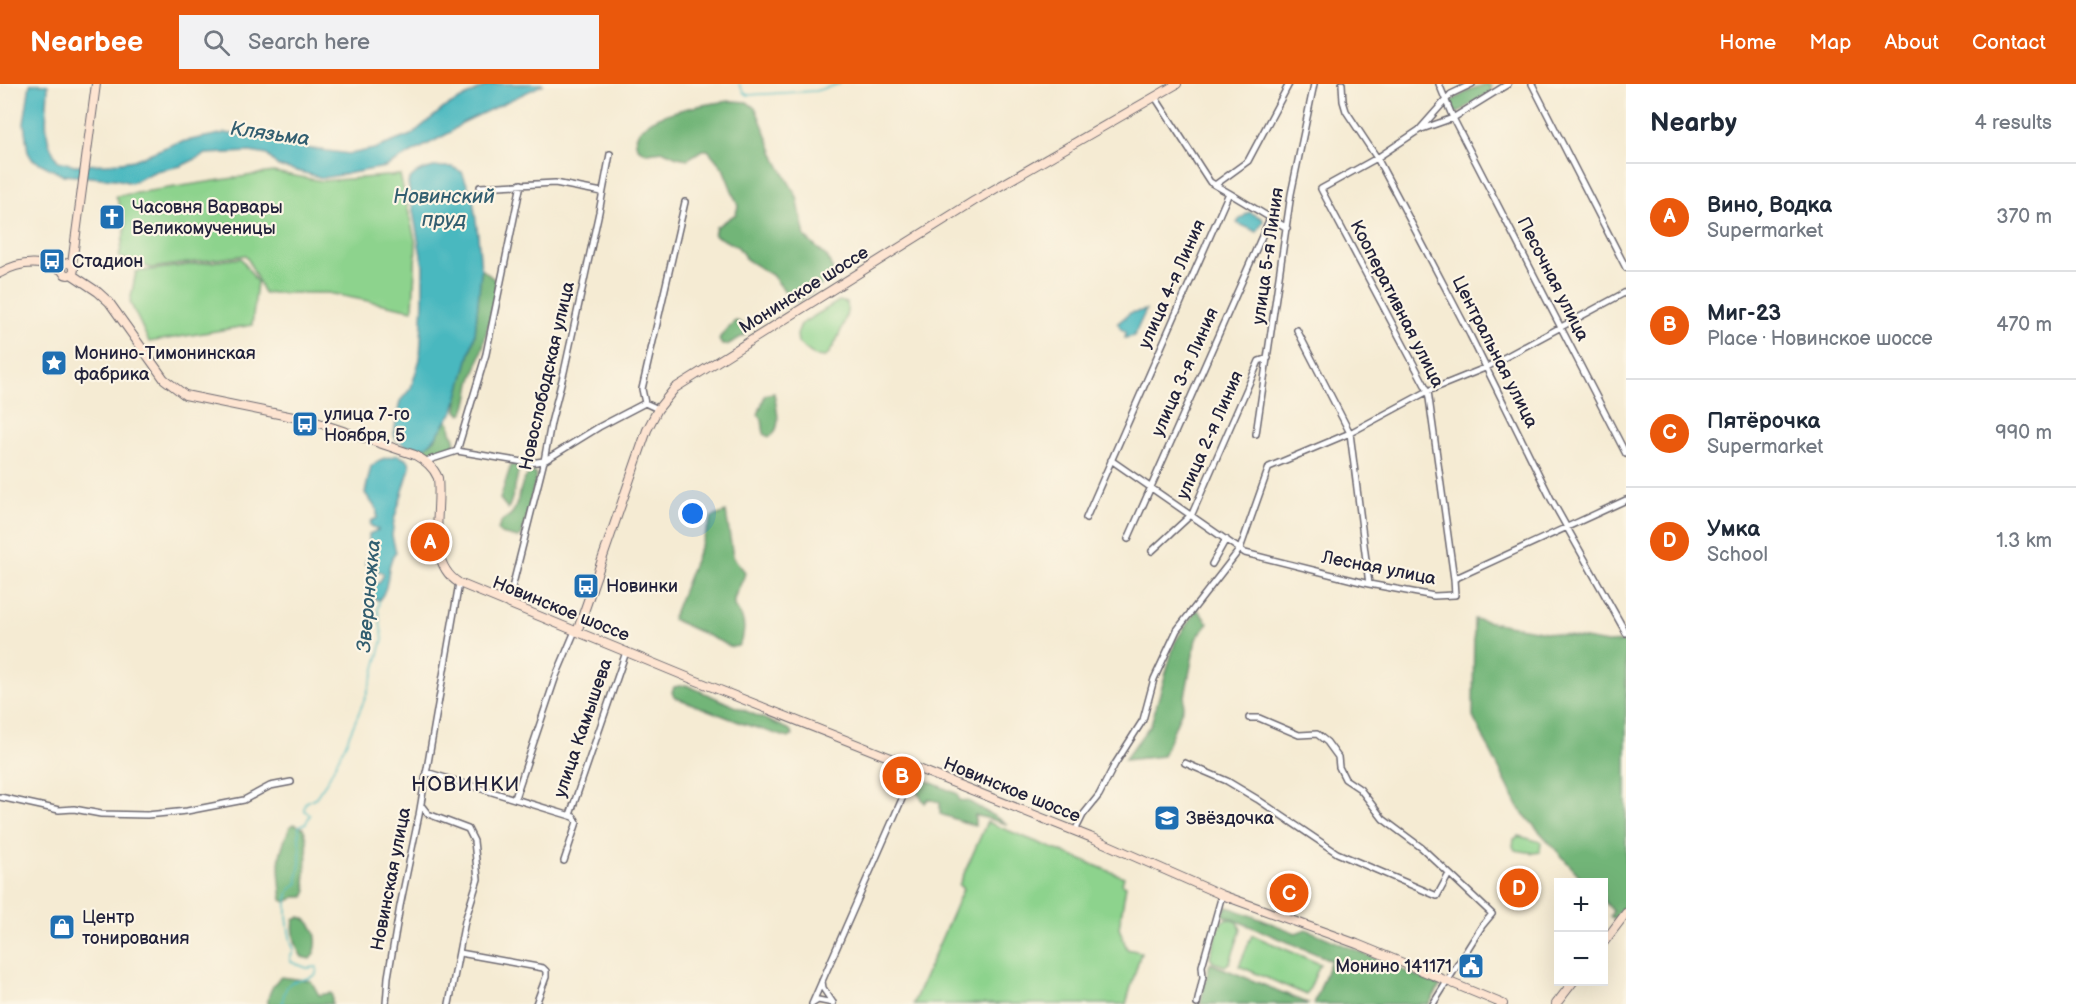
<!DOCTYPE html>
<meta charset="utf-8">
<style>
:root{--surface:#fff;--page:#f2f2f3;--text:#1f2937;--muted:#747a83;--line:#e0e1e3;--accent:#ea580c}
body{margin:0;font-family:"Balsamiq Sans",sans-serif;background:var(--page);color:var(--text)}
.controls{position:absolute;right:18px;bottom:18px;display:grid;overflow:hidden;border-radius:0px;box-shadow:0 6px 24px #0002}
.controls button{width:54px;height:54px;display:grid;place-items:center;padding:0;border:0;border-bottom:2px solid var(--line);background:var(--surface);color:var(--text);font:30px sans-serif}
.you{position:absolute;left:693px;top:430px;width:21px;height:21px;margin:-15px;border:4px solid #fff;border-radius:50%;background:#1a73e8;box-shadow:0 0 0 9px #1a73e833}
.badge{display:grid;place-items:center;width:39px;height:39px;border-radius:50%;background:var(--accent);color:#fff;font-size:20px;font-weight:700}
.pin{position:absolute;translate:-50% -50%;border:3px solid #fff;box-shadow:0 2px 6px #0006}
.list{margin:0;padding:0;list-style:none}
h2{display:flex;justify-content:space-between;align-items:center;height:78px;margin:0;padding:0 24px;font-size:26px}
h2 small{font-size:20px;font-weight:400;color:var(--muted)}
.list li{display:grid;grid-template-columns:39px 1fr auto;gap:18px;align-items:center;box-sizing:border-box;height:108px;padding:0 24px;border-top:2px solid var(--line)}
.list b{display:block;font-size:22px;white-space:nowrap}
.list p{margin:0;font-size:20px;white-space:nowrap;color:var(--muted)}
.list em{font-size:20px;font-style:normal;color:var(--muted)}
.icon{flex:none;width:33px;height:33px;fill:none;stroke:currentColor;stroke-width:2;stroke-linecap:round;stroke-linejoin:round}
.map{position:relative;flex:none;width:1626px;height:920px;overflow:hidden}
header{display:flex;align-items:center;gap:36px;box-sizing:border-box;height:84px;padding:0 30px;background:var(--accent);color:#fff}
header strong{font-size:28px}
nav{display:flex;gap:33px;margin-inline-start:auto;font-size:21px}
.search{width:420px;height:54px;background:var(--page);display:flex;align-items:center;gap:15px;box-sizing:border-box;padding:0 21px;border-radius:0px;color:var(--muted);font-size:22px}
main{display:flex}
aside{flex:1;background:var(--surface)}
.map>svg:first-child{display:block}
</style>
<header>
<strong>Nearbee</strong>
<div class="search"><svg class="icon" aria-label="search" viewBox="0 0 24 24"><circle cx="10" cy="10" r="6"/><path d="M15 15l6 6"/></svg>Search here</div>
<nav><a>Home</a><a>Map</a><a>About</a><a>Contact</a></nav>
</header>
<main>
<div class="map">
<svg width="1626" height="920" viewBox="0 0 1626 920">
<rect width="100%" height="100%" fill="#fcf5e5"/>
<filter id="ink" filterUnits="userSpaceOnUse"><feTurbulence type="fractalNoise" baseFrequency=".0167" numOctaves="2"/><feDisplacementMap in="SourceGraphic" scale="12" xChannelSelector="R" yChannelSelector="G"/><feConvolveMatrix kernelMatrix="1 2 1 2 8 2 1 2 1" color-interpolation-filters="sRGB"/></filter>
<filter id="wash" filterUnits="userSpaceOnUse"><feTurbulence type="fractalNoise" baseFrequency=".008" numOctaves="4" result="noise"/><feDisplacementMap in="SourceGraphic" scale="24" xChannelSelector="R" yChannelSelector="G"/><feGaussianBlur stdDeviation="1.35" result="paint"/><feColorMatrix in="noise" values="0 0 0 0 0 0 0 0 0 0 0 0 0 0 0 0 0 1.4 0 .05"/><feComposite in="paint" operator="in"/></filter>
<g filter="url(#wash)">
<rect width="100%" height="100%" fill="#f5ebd3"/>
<!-- green -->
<path fill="#8dd38d" stroke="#587a64" stroke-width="1.5" d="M273,88L322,97L400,91L416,160L413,226L328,209H264L246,171L151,184L119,173L126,140L116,112Z
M241,174L257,198L252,241L149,258L130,218L136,188Z
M839,217L847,219C850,230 834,266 825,273L815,272L798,259L797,250L801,240Z
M987,738L1124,793L1122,800L1126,802L1119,844L1127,865L1141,868L1126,920H913L963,805L959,801Z
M1519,752L1541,758L1540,768L1534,769L1515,766L1513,762L1514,755Z
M1228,835L1237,838L1241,845L1230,878L1225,882L1213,878L1210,872L1221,838Z
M1252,851L1320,880L1307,911L1239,882Z"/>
<!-- forest -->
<path fill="#72b578" stroke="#4a6c5a" stroke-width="1.5" d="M1486,0L1491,2V7L1458,29L1454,28L1451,17L1472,5Z
M733,17L747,18L756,25L777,77L797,113L805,153L828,174L833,187L831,194L799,217L792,216L772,191L747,176L738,163L714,151L716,143L736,130L738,122L723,84L708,66H702L688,75L677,73L664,67L647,69C641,67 635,63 636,56C637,29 713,18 733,17Z
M483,186L495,196L496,208C489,237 484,266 473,293C468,305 471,316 463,329L460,330L457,327L458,312L475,250L481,187Z
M735,237C743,238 747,244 745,251L727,261H722L719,256L720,253Z
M774,309C776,323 784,345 769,353L765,351C761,344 765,335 758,331L765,311Z
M446,336L450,339L451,348L455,354L454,363C445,369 431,371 423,364L435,355Z
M511,381H518C520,387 511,420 508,425L500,415Z
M531,388L536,390V393L522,451L518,454L501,450L498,446C503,430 506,438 513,428C520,416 519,397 531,388Z
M726,428L733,473L745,488C744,499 732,510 734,521C735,526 737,525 739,529C746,539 745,552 738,562L732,563L672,535L712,433Z
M1197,525L1208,539L1196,555L1183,623L1163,672L1124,676L1151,640L1175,558Z
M1474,535L1607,559L1626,558V820L1614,835L1610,832L1613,827L1604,817V798H1585L1520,726L1473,633Z
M686,601L790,646L793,651L789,654L744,640L674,613L672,608L674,603Z
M918,693L958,710L959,716L968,717L1007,740L975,731V742L940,730V718L928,715L925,719L913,703Z
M294,740L303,744C314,765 300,785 307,807L304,813H295L286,818L282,816C278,783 276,773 290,743Z
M1226,822L1296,849L1306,845L1440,902L1429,920H1314L1331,876L1223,831Z
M300,833C316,837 322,863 310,875L302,873C295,863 292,847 294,836Z
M1210,879L1310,920H1200Z
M281,893L311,897L319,911L330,909L332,910V920H268C267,911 274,898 281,893Z"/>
<!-- water -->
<path fill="#49b8bf" stroke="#366d7d" stroke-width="1.5" d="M30,0H48C48,30 40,50 58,77L75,81L109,80L134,76L176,59L225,49L263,54L305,64L350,70L374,65L411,51L444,24L489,0H544L462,39L449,49L385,83L323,94L278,82L267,71L262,70L250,68L206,70L181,82L156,87L131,99L116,95L62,91L32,75L28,68L24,39Z
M434,83H452L462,88L473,115L478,151L481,187L475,250L454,327C443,339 437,357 423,364L406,362L395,354L394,348L400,317L411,304L420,275L423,216V182L408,99C412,88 423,86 434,83Z
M1249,128L1262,134L1263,137L1257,148L1237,139L1239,136Z
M1146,226L1134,252L1125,254L1126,248L1121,245L1118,239L1130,229Z
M398,371L409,377L410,384L394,436L392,452L396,468C384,482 392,502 379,516C372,515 368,513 367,505L371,500L379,499L384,490L365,480L367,475L378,468L369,456V450L378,446L370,441L371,437L377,434V426L365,409L371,382L382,375Z"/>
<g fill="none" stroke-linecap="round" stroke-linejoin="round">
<!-- stream -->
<path stroke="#49b8bf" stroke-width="1.5" d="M739,0L744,9L748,11L815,7L840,0
M282,920C287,888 295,902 316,891L317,883L307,884L291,878L290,874L294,866C289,855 283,817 290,806C292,803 295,802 298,799C297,792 299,786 300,779C301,767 298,755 299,742L306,739L310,731L304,726L305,719L316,713L327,697L346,659L366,612L374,588L383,555L378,526L379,517"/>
</g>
</g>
<g filter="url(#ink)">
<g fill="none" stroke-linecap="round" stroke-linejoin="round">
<!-- street casing -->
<g stroke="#6c6870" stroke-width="8">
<path id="street" d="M1342,0L1343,17L1346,27L1377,74L1401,119L1470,251L1551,415L1626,549
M1439,0L1453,34L1626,370
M1532,0L1626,184
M1155,13L1210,98L1215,101
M1420,45L1451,10L1472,0
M480,103L555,99L602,108
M1229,109L1287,144
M1297,246L1350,349L1369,500
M658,325L645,319L642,305L685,118
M1256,350L1291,110L1314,0
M457,367L529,379L544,377L599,343L645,319
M1111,376L1245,469L1369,500L1434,512L1455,511L1454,495L1626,416
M426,377L457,367L486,270L521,100
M1086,434L1229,109L1215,101L1248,77L1289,0
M1128,455L1270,134
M1152,467L1192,430L1259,277L1268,274
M1212,480L1226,455
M1454,495L1428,307L1321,105L1377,74L1419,46L1453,34L1508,0
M508,520L544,377L551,339L564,288L599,128L610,70
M1249,634H1259L1299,651L1317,650L1327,658L1338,673L1339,683L1345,695L1360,705L1383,735L1422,764L1492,830L1482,842L1433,920
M1185,679L1227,697L1257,715L1337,769L1437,812L1449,790
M426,688L574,733L577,738L564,777
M0,713L59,726L74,725L101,730L147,731L187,727L244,716L270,702L291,698
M515,714L556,592L575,547
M421,721L428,730L468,745L474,757L478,795L465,837L449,920
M570,731L626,568
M1075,747L1083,731L1099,711L1115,680L1143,636L1154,595L1177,546L1240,465L1269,383L1350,349L1428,307L1485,284L1626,208
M460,869L543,884L546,887V893L536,920
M822,897L823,904L833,919
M813,919L818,916L833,919
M386,920L388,893L400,822L419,731L459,499
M812,920L916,683
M1197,920L1203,893L1202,882L1222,811"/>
</g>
<!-- secondary casing -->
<g stroke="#6c6870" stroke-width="10">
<path id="secondary" d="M62 185a6 6 0 1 1 12 0a6 6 0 1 1-12 0Z
M72,180L96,0
M0,189C20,177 41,177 62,186
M71,190L98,208L109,218L164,295L185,311L313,337L415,371C425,377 433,382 438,394C442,427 425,478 459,499L692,595L1090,753L1222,811L1357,860L1503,920
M577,548L647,346L658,325L675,304L974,117L1177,0
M1604,858L1626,829
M1556,920L1573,898"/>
</g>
<!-- street -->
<use href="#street" stroke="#fff" stroke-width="5"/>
<!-- secondary -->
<use href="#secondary" stroke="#fde4d1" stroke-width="8"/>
</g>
</g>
<!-- icons -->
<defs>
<g id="church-square" transform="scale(1.35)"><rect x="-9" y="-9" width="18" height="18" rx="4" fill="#1f6fb2" stroke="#fcf5e5"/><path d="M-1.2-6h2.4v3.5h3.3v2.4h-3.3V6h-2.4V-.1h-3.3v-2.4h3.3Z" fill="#fff"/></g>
<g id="bus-square" transform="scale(1.35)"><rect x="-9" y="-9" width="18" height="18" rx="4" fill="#1f6fb2" stroke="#fcf5e5"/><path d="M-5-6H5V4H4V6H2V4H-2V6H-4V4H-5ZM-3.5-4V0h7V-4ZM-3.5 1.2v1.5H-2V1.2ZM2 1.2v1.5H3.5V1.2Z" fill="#fff"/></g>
<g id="sight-square" transform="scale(1.35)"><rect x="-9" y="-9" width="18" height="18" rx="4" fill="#1f6fb2" stroke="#fcf5e5"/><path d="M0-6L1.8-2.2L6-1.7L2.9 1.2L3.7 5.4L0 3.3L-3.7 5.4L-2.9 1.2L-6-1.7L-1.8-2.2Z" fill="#fff"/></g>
<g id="school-square" transform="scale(1.35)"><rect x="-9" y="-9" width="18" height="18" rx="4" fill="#1f6fb2" stroke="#fcf5e5"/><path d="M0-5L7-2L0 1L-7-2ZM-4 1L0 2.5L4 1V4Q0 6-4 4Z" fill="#fff"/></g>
<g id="shop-square" transform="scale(1.35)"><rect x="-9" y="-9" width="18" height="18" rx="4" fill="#1f6fb2" stroke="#fcf5e5"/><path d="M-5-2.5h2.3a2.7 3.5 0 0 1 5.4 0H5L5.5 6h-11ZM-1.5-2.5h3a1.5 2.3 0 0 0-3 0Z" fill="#fff"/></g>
<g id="civic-square" transform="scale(1.35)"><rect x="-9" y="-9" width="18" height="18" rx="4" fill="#1f6fb2" stroke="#fcf5e5"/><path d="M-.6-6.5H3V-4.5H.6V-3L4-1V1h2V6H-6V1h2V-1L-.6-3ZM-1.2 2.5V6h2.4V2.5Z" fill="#fff"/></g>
</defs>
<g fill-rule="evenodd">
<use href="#church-square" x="112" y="133"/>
<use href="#bus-square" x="52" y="177"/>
<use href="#sight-square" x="54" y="279"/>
<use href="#bus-square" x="305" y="340"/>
<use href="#bus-square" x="586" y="502"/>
<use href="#school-square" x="1167" y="734"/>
<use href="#shop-square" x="62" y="843"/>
<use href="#civic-square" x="1471" y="882"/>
</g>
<g text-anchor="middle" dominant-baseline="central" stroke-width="4.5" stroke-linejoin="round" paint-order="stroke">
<!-- poi labels -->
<g font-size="18" fill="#22223b" stroke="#fcf5e5" text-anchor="start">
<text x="132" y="123">Часовня Варвары<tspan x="132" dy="21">Великомученицы</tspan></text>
<text x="72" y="177">Стадион</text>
<text x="74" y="269">Монино-Тимонинская<tspan x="74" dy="21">фабрика</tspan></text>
<text x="324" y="330">улица 7-го<tspan x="324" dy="21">Ноября, 5</tspan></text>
<text x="606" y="502">Новинки</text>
<text x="1186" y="734">Звёздочка</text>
<text x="82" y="833">Центр<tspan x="82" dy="21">тонирования</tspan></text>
<text x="1452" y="882" text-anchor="end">Монино 141171</text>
</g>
<!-- street labels -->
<g font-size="18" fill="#22223b" stroke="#fcf5e5">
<text transform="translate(1268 172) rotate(-82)">улица 5-я Линия</text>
<text transform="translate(1553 195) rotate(63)">Песочная улица</text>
<text transform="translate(1172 200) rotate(-66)">улица 4-я Линия</text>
<text transform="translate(804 206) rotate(-32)">Монинское шоссе</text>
<text transform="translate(1397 220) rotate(63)">Кооперативная улица</text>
<text transform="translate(1495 268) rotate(63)">Центральная улица</text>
<text transform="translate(1185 288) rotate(-66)">улица 3-я Линия</text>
<text transform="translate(547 292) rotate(-77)">Новослободская улица</text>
<text transform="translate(1210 351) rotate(-66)">улица 2-я Линия</text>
<text transform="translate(1379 484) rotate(11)">Лесная улица</text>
<text transform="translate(561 525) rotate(22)">Новинское шоссе</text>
<text transform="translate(583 644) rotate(-71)">улица Камышева</text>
<text transform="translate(1012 706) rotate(22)">Новинское шоссе</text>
<text transform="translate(391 795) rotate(-79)">Новинская улица</text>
</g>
<!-- water labels -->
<g font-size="20" font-style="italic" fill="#325e70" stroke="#fcf5e5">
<text transform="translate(270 50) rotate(8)">Клязьма</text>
<text x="444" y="113">Новинский<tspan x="444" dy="23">пруд</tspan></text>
<text transform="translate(369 512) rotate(-85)">Звероножка</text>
</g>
<!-- neighbourhood labels -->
<g font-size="20" letter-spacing="1.5" fill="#22223b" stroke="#fcf5e5">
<text x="466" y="701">НОВИНКИ</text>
</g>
</g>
</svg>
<div class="controls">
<button>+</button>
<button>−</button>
</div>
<div class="you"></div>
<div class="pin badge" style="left:430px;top:458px">A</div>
<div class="pin badge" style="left:902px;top:692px">B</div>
<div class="pin badge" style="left:1289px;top:809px">C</div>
<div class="pin badge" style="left:1519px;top:804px">D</div>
</div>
<aside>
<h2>Nearby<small>4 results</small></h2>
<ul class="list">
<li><span class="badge">A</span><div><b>Вино, Водка</b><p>Supermarket</p></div><em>370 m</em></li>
<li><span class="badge">B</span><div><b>Миг-23</b><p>Place · Новинское шоссе</p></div><em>470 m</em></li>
<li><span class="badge">C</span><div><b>Пятёрочка</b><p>Supermarket</p></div><em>990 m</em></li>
<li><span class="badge">D</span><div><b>Умка</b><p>School</p></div><em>1.3 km</em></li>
</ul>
</aside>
</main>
